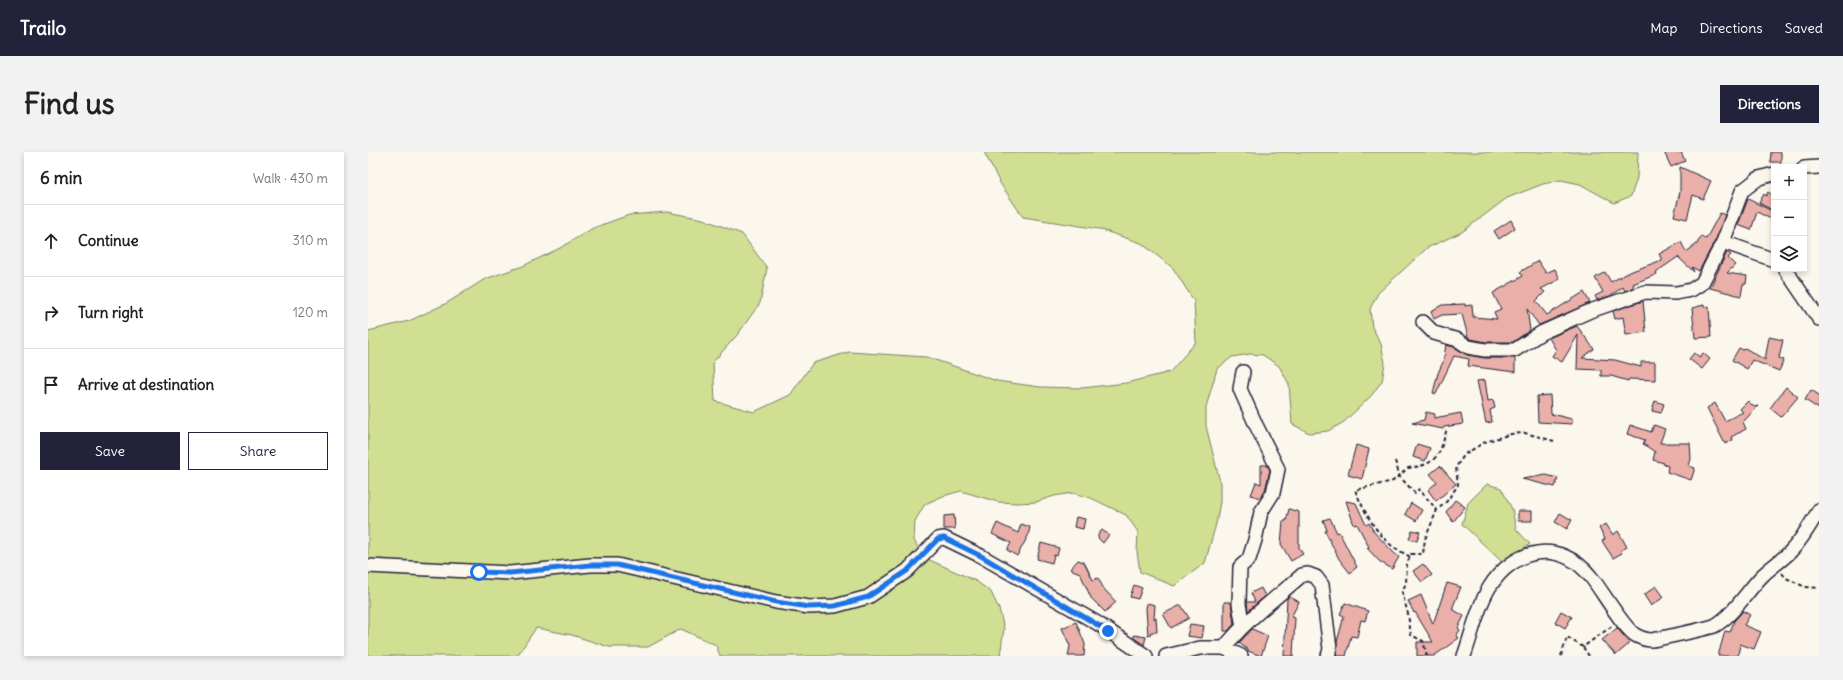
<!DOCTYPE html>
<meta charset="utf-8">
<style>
:root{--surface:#fff;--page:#f2f2f2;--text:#222;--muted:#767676;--line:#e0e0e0;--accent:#22223b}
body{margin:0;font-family:Delius,sans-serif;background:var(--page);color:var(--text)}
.controls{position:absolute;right:12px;top:12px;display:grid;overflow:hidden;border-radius:0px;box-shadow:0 2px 6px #0003}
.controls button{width:36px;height:36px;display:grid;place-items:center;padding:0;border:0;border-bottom:1px solid var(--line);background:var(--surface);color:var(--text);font:20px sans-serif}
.stop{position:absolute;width:12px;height:12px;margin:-9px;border:3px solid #1a73e8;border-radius:50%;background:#fff}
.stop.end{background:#1a73e8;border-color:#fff;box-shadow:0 1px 4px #0008}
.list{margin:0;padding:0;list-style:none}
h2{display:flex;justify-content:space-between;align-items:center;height:52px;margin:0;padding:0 16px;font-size:17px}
h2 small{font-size:13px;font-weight:400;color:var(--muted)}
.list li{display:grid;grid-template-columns:26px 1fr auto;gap:12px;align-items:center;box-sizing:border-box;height:72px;padding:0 16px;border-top:1px solid var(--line)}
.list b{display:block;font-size:15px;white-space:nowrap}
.list em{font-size:13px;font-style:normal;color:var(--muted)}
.actions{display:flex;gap:8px;padding:12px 16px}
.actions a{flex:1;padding:9px 0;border:1px solid var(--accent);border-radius:0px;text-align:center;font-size:14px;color:var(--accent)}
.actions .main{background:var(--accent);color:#fff}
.icon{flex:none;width:22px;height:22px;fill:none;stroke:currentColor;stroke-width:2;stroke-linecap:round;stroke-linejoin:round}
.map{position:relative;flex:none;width:1451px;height:504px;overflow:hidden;border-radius:0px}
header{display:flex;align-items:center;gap:24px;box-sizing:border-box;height:56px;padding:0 20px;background:var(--accent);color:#fff}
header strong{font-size:19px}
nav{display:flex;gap:22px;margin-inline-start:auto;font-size:14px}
.intro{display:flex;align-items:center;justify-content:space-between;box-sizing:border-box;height:96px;padding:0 24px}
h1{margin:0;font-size:28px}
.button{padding:10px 18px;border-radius:0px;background:var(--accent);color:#fff;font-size:14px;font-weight:700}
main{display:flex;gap:24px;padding:0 24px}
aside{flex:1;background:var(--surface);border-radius:0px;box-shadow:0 2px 6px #0003}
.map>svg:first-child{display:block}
</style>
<header>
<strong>Trailo</strong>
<nav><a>Map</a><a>Directions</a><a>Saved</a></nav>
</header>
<div class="intro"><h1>Find us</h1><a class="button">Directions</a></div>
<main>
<aside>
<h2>6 min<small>Walk · 430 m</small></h2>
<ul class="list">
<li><svg class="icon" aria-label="ahead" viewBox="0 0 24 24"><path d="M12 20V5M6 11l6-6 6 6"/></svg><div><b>Continue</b></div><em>310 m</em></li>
<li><svg class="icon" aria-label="right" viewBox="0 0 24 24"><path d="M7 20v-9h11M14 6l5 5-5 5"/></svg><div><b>Turn right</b></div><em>120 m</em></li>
<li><svg class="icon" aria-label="arrive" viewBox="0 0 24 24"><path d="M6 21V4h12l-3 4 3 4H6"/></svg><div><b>Arrive at destination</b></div></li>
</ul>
<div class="actions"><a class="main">Save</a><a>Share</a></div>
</aside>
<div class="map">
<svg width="1451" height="504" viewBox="0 0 1451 504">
<rect width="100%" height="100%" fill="#fbf7ec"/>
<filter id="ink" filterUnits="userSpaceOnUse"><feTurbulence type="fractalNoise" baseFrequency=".025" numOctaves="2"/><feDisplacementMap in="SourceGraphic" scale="8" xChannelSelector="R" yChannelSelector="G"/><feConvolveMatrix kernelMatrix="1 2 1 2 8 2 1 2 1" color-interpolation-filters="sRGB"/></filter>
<g filter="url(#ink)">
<!-- green -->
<path fill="#d1df93" stroke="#7a8067" d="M616,0H1270L1269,26L1263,44L1246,51L1212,32L1193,28L1175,32L1139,46L1094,80L1059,96L1010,141L1002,157L1004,175L1013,192L1017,211L1014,229L1003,244L976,270L960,279L941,281L924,272L921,232L911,214L895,203L882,202L864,205L849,217L838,255V274L852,330V350L848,372L837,411L806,434L772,420L769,400L770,380L758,363L723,346L705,341L686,344L668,350L649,351L630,350L593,339L575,344L557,352L547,369L546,388L555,405L608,429L623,440L631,457L636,476L632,504H352L348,493L313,477L280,495H241L204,483L168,476L149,504H0V179L41,169L79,151L117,127L155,114L192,96L225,76L261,63L299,60L335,67L374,82L399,116L392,151L370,182L345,210L347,249L386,260L422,243L445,211L481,200L559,205L629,229L672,235L714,236L758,231L802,220L828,190L826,149L805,116L773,91L731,77L655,65L632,31Z
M1119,332L1133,336L1144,357L1148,377L1162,392L1134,410L1094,372L1100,351Z"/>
<!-- building -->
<path fill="#e9afa8" stroke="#22223b" d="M1296,0H1313L1317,9L1303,15Z
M1403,0H1413V10H1402Z
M1312,15L1343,29L1335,47L1325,43L1319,67L1306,64L1312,40Z
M1400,40L1406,44V59L1391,51L1396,42L1398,44Z
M1380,47L1406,60L1405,68L1389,60L1383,78L1370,73Z
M1352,61L1357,63L1348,87L1331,119L1324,115L1326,120L1310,105L1288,120L1289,122L1265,132L1266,134L1262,137L1257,139L1255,135L1242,144L1229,148L1227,144L1235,140L1227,126L1237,120L1243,130L1259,121L1294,108L1291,102L1313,90L1318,100L1329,92L1333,84L1338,87Z
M1143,68L1147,76L1131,87L1126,79Z
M1359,100L1363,103L1360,106L1367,113L1359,121L1379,124L1378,132H1375L1373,144L1342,136Z
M1170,109L1178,121L1187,117L1192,127L1173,137L1177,140L1168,149L1179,163L1216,140L1222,151L1171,173L1159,157L1162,178L1145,190H1118L1103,187L1100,185L1094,162L1074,163L1066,167L1063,159L1074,153L1097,152V154L1104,153L1105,165L1129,167L1126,160L1133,157L1125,141L1155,124L1152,120Z
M1275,149L1278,180L1258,183L1255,165L1247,167L1245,159Z
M1336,153V155H1341L1343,185L1327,186L1324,156Z
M1209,174L1226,197L1214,206L1247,208L1273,215V210H1287V228L1261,227L1260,229L1243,224H1233V218L1209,217L1210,183L1194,210L1184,204L1188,198L1181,186Z
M1401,185L1415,188L1411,206L1416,208L1411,219L1384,208L1379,217L1364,208L1371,196L1375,198L1377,196L1397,208Z
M1078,193L1086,195L1099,203L1117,206H1147V220L1100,214L1101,207L1086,204L1068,242L1065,241L1070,221L1075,210Z
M1326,201L1332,205L1335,201L1342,207L1334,217L1321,207Z
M1117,228L1120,249L1125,248L1127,256L1122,258L1124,270L1118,271L1109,229Z
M1418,235L1430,245L1413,265L1402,256Z
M1443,238L1451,243V257L1437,248Z
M1182,243L1183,262L1204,267V272L1170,270L1169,244Z
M1287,249L1296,252L1293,261L1284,259Z
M1380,249L1386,255L1390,254L1375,270L1378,277L1363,285L1365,288L1357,292L1339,256L1347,251L1357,269L1375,260L1372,257Z
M1058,260L1067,262L1066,266L1093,261L1095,272L1076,275L1075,277L1044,271L1056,268Z
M1262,273L1283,280L1286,273L1297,277L1292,291H1322L1323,307L1321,314L1327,316L1323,328L1299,320L1300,314L1295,312L1296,311L1285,308L1287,300L1275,292L1277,288L1259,282Z
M1049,292L1062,296L1057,309L1045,305Z
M988,293L1001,297L994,327L980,323Z
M893,313H899L902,318L897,338L892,346L883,343L888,330L893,332Z
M1072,314L1088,332L1068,349L1060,338L1069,330L1062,322Z
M1178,323L1190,326L1187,335L1154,327Z
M1087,348L1097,355L1085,370L1078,360Z
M978,349L988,351L998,373L1001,371L1006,380L1026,401L1031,405L1024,417L1011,409L999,396L1001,395L989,372L986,373Z
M1043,351L1054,358L1048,369L1037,362Z
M921,357L931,360V396L935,402L923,409L913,392L915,369H918Z
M1150,359H1164V369H1150Z
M1192,361L1204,368L1199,377L1187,370Z
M586,363L587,377H576V364Z
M708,365L717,367L715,377L706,375Z
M962,366L969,381L971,380L989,415L982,421L971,407L957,379L959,378L955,368Z
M629,371L650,381L653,372L662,375L660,384L649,404L639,398L643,391L624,382Z
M1238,372L1245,383L1250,379L1259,395L1252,399L1254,401L1245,406L1234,389L1237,387L1231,376Z
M734,378L741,383L735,391L730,386V383Z
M1044,378L1052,380L1049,389L1041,387Z
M673,391L691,396L689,404L686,403L684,411L669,407Z
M710,408L716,410L725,428L730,426L736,437L748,450L737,460L723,446L712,421L702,417Z
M1055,412L1064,423L1054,430L1045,419Z
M1079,431L1093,435L1084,457L1096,464L1090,476L1092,478L1088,484L1091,486L1066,504H1049V490H1065L1047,460L1046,461L1040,449L1053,443L1065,472Z
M766,433L774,436L770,447L762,445Z
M1288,434L1296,445L1283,454L1276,443Z
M893,436L897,444L880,459L879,450H887L883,441Z
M921,444L931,450L923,465L927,466L925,504H916L919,447Z
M856,450H863L866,472L860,479H856Z
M779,451L787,453L786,467L788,466L789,480H783L782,483H780L778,457Z
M977,451L1000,459L997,469L993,468L989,485L983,484L978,504H968L969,490L976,464L972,462Z
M813,453L821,466L803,476L795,462Z
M1193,459L1204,465L1197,476L1187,470Z
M1375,459L1382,463L1376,473L1393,480L1386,497L1372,492L1370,504H1350L1357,479L1362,480L1366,469Z
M708,470L717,492L716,504H700L702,494L694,476Z
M822,472L836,474L834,486L819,484Z
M1249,476L1262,491L1248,503L1234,488Z
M884,477L900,484L893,504L880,499V498L871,491Z
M766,483L778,485L776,493L766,486Z"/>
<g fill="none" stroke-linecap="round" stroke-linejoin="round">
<!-- street casing -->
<g stroke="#22223b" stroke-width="16">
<path id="street" d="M1436,16L1451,15
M1355,90L1406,108
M1417,117L1451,167
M1055,170L1066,181L1090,188L1100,195L1117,198H1147L1173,181L1222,159L1277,140L1308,141L1323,138L1334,131L1355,90L1374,39L1391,26L1406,22
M0,414L142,421L222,413H249L408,450L441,455L467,454L500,445L539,419L570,387L576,386L613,404L729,471L778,504
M875,475L871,452L872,415L881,407L887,388L893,360L905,341L910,317L888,273L872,237L875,220
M856,496C878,468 908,446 934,423L940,422L948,425L954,433L962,497L960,504
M798,504L832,496H856L873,504
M1096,504C1104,482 1109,456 1121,436C1145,396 1192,386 1223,425C1233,437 1257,479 1269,484C1273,486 1280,488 1284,488C1290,487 1341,476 1346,474C1364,465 1380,438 1394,424C1403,415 1413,409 1422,400C1433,389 1443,372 1451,358"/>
</g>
<!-- path -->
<path stroke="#22223b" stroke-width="2" stroke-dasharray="4 3" stroke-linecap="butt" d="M1027,309L1032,325L1047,341L1051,337L1069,358
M1042,405C1036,401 1029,398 1023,393C1007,380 995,357 987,338L1025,329L1040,316C1070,313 1072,302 1079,276
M1414,421L1418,426L1437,435L1451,436
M1215,495L1221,504
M1059,504L1055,489L1043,483L1040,462L1034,440L1038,431L1039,412L1043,402H1055L1057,387L1069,358L1079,349L1090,333L1088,315L1097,302L1117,290L1143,282L1157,281L1186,289
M1193,504L1199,485L1215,495L1244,474"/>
<!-- street -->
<use href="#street" stroke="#fbf7ec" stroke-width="13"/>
</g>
</g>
<g fill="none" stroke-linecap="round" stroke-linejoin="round" filter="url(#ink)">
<!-- route -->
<path stroke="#1a73e8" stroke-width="5" d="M111,420L142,421L222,413H249L408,450L441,455L467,454L500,445L539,419L570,387L576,386L613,404L740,479"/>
</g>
</svg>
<div class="controls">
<button>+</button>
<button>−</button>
<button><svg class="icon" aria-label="layers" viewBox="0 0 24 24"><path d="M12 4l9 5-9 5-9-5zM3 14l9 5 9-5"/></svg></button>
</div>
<div class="stop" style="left:111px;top:420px"></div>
<div class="stop end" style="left:740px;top:479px"></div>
</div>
</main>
